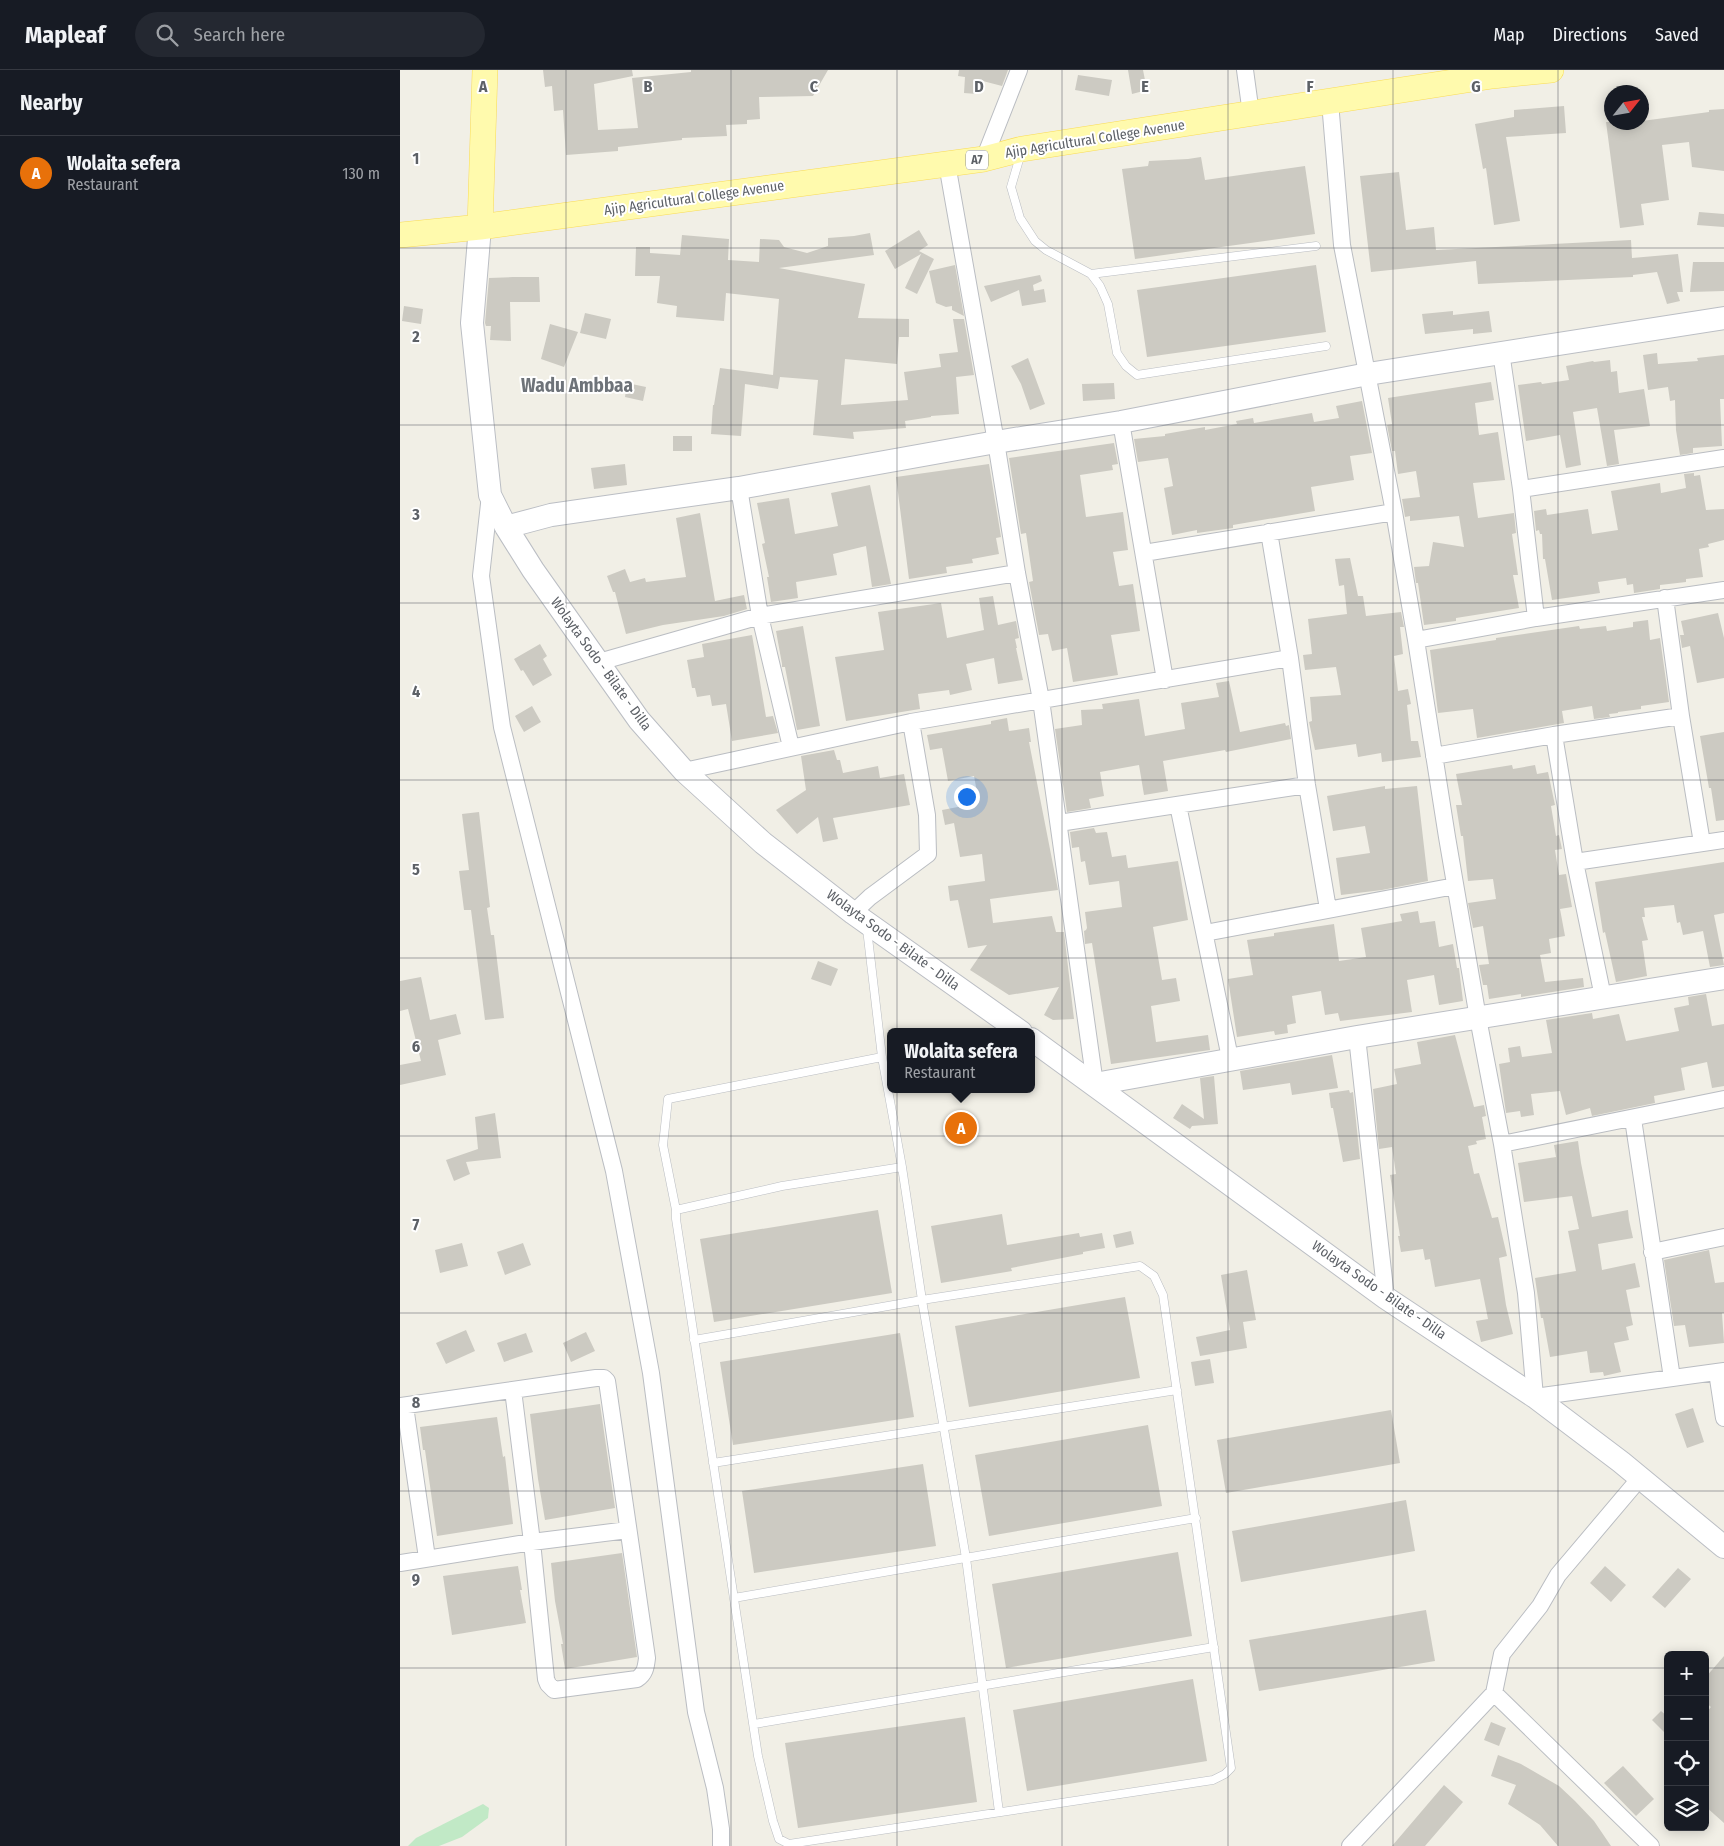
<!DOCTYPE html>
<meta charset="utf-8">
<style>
:root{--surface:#171b24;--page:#242831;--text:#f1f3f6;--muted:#9ea1a6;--line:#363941;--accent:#b45309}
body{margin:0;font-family:"Fira Sans Condensed",sans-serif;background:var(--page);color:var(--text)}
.controls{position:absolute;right:15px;bottom:15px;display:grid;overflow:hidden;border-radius:8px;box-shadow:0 2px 12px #0003}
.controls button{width:45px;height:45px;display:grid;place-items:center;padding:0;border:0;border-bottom:1px solid var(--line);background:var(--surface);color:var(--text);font:25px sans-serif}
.compass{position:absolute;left:1204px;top:15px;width:45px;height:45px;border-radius:50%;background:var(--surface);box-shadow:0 2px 12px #0003;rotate:59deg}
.you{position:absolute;left:566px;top:726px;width:18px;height:18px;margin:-12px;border:4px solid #fff;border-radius:50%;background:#1a73e8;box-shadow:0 0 0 8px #1a73e833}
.badge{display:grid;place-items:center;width:32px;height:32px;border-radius:50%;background:var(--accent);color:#fff;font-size:16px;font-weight:700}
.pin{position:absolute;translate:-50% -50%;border:2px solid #fff;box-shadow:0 1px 5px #0006}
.popup{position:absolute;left:487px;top:958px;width:148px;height:65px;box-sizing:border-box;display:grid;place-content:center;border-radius:8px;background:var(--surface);filter:drop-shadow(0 1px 4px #0005);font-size:16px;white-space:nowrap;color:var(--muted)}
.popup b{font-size:19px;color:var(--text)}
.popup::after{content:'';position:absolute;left:50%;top:100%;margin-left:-10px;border:10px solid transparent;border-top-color:var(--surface)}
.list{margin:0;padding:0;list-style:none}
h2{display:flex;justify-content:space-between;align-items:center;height:65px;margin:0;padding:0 20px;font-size:21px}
h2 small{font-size:16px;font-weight:400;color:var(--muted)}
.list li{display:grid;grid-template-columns:32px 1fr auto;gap:15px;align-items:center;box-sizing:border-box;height:75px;padding:0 20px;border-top:1px solid var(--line)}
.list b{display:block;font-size:19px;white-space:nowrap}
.list p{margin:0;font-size:16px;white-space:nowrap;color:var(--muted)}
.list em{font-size:16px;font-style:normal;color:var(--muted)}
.icon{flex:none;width:28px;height:28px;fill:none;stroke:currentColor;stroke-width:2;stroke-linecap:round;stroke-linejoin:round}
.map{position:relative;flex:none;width:1324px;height:1776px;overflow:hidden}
header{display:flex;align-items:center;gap:30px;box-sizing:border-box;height:70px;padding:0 25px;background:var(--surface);border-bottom:1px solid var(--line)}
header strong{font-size:24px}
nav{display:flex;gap:28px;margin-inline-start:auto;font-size:18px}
.search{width:350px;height:45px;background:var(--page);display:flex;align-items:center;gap:12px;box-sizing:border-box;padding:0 18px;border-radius:28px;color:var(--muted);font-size:19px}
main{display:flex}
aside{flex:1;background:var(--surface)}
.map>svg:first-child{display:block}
</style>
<header>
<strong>Mapleaf</strong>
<div class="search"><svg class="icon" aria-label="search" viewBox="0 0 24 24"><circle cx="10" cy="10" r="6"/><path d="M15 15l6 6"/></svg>Search here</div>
<nav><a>Map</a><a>Directions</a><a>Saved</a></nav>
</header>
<main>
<aside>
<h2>Nearby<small></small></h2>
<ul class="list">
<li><span class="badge" style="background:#e8710a">A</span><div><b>Wolaita sefera</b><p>Restaurant</p></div><em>130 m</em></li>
</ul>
</aside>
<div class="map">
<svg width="1324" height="1776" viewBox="0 0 1324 1776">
<rect width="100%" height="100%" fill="#f1efe6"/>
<!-- green -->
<path fill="#c1e9c6" d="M83,1734L89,1738L88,1748L62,1767L39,1776H8L16,1768Z"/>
<!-- building -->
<path fill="#cccac2" d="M143,0H232L233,6L194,14L198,60L238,58L232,8L291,2V0H428L413,26L359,27L360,49L347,50V54L326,55L327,66L282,68V70L218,77V81L166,85L163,40L154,41L152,16L145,17Z
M559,0H608L602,16L579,10L577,24L564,23L565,7L558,6Z
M728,0H743L747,20L732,24Z
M678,5L712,10L709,26L675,20Z
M1164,36L1166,63L1106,67L1120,151L1094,155L1086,98L1083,99L1075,54L1114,47V40Z
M1324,39V101L1292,97L1289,72L1262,75L1269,130L1241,134L1244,155L1220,158L1206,52H1242V51L1309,42V40Z
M801,87L805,110L905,96L915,164L735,189L722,99L748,96L749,91L788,89Z
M999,102L1006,160L1034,157L1036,180L1231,170L1232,188L1278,184L1283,222H1277L1280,231L1267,234L1257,202L1233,205V207L1078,214L1076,191L971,202L960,106Z
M1299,142L1324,144V157L1297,155Z
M519,160L528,175L519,181L534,189L517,224L505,218L521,184L495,199L485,181Z
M470,163L474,185L379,198L465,214L458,248L509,249V267H499L497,294L445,289L441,335L508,330L504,302L541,297L539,284L558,282L553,249H564L574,305L556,307L559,344L531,346V347L505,351L506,358L453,362L454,369L413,365L418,310L380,307L378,319L345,314L341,366L311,364L313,335H314L320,298L373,305L379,229L326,223L324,251L276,247L277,236L257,233L260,206H235L236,177H250V183L280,185L282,165L329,169L328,190L359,192L360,169L379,170L384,177L407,183L428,176V168L454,166Z
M1293,192H1324V221L1290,222Z
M555,195L564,246L552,240V236L546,237L536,233L529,201Z
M916,195L926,262L747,287L737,220Z
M640,205L642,211L633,215L634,221L644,219L646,232L622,236L619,220L591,232L584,216Z
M113,207H139L140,232H110L111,271L90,270L91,256H86L85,253L89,208Z
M4,236L23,239L21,254L2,251Z
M1053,241V245L1089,241L1092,262L1073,264V259L1025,264L1022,244Z
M185,243L211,249L206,269L180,263Z
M150,254L178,262L164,297L141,289Z
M1257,283L1258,294L1298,291L1297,288L1324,285V329H1320L1322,376L1293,378V383L1280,385L1276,360L1275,330L1270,331L1268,317L1248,320L1243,285Z
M628,288L645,334L630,340L621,314L611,296Z
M1210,290L1211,302L1217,301L1219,323L1244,319L1250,356L1214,360L1219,394L1207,396L1197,338L1173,342L1181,395L1166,398L1160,365L1126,371L1118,315L1141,312L1142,314L1169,310L1166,296L1193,291L1194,292Z
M1091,312L1094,330L1075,333L1079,365L1098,362L1105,410L1073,413L1078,448L1114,443L1116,463L1112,464L1118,505H1113L1119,538L1056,548V551L1024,555L1018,513H1016L1014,497L1029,496L1033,472L1064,477L1059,446L1010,451V446L1005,447L1002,429L1020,427L1016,401L998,404L995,381H992L987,355L992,354L988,328Z
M227,313L246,317L243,331L225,327Z
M714,313L715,329L683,331L682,314Z
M962,331L972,383L950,386L954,410L911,417L915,441L833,455V458L797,463V460L772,465L764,418L773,416L768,388L738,392L734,369L765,366V364L805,357V360L837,354L836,351L853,348L854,353L912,343L914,352L939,348L936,336Z
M273,366H292V381H273Z
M714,373L718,394L712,395L713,400L680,405L686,447L723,442L728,480L713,482L719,516L733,514L740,561L711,565L718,605L673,612L667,578L652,581L648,564L639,565L629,512L633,511L626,463L621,464L609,388Z
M225,394L227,415L194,419L191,398Z
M589,394L601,467L596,468L599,484L572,489L573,493L546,497L547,503L509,509L496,407Z
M1294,403V406L1300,405L1306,440L1324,439V470L1308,474L1309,477L1299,479L1303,507L1286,509V512L1260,515V519L1234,523L1233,514L1227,515L1226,508L1198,512L1200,523L1152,530L1145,489H1143L1142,464H1140L1139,460L1136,461L1134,441L1146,439L1147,445L1188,439L1192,464L1218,460L1211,421L1260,413L1261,423L1286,418L1284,404Z
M470,415L491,514L472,517L466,476L433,484L437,505L396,512L398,528L371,532L367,507H369L362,474L365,473L357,433L389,428L395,464L438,456L431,423Z
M300,443L315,531L344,525L347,539L324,546L263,555L226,564L215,522H213L207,506L225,499L230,512L245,508L246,512L286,507L276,448Z
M950,488L958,526H963L966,546L1001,542L1004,557H1000L1003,584L994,586L998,621L1008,619L1011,634L1007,635L1011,671H1018L1021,687L982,692L981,683L958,687L956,674L915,680L909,652L912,651L910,627L941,625L936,597L905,600L903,585L912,584L908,549L947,544L944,515L939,516L935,489Z
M593,526L598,555L616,551L619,568L615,569L617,578H616L623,610L598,614L594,588L566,594L572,620L550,625L549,620L518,624L520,639L446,651L435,587L484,580L478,542L541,533L547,568L584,560L579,528Z
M1318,543L1324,568V608L1297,613L1290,576L1282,578L1280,565H1284L1281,551Z
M1248,550L1250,570L1260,568L1269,632L1241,636V639L1218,642V643L1209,644L1210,647L1194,649L1192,636L1162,641L1164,653L1077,668L1073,639L1038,643L1030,580L1096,570V568L1179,556L1180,559L1206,556L1207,561L1233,557V552Z
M403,556L420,656L397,660L385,597H382V594L376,561Z
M352,565L366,647L373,646L378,663L332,671L326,634L312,636L310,625L297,627L295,618H292L287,590L304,587L302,574Z
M140,574L147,586L143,589L152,605L133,616L123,600L121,601L114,589Z
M829,611L840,662L885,653L886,656L889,655L891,669L826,682L825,680L763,691L768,721L744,725L739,695L700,702L704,726L689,729L691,738L667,742L655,659L682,655L681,640L703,639L702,634L739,629L745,666L785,659L781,633L819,627L816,613Z
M132,636L141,652L124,662L115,646Z
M607,648L609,661L629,658L631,672H629L658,820L590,829L593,853L652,846L656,862H664L674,949L653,950L644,945L659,917L609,925L570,900L587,875L568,878L558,830L550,831L548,816L585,811L582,784L560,787L554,753L545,755L542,740L579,733L574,706L548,711L542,678L530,680L527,665L591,654V651Z
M1324,662V750L1316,751L1311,718H1309L1300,666Z
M434,680L437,690H440L443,703L478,696L480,708L504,704L510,735L433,748L438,769L423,772L418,747L397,764L376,740L406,720L401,686Z
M1112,695L1113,699L1135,695L1137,704L1148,702L1155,735L1151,736L1156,766L1159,765L1162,779L1155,780L1159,805L1166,804L1172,837L1160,839L1165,866L1149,869L1151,883L1140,885L1145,912L1183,908L1184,917L1121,927V924L1089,929L1087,915H1083L1079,895L1089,894L1083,856L1073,858L1068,833L1096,829L1093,809L1068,811L1063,766H1061L1056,735H1062L1056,704Z
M985,716V719L1017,716L1028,811L982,820L941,825L936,788L970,783L965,756L933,761L927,726Z
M79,742L90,837L87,838L91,865H94L104,948L85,950L71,840H64L59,801L69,800L62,744Z
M694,758L696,763L707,762L712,787L726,785L728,798L778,791L788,850L753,857L762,910L776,908L780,931L751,936L756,972L808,965L810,980L711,994L692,873L685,874L684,861L686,860L687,858L685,842L722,837L719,811L689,815L685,791L681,792L679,777L672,778L670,762Z
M1324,792V843L1314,845L1324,895L1310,897L1303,861L1283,865L1280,852L1277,853L1274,835L1244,838L1245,847H1242L1248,870L1242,871L1247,906L1216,912L1205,862L1203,863L1195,812Z
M1018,841L1020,853L1035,851L1039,877L1053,874L1057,898H1059L1063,931L1039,935L1034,905L1007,910L1012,942L940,951L938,943L925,945L921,921L892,926L896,953L887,955L888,963L875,965L874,961L837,967L828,909L853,905L847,870L874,866V863L934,854L939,891L966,887L961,858L1002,851L1000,844Z
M418,891L438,899L431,916L411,909Z
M21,907L30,950L56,944L61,964L38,970L46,1005L0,1015V995L21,991L8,939L0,941V911Z
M1306,924L1312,956L1324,954V1016L1312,1018L1307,992L1281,998L1285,1020L1254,1026L1255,1033L1192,1046L1190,1038L1166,1045L1160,1021L1131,1024L1134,1045L1121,1047L1120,1041L1106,1043L1099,994L1110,992L1108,978L1120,976L1122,987L1152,983L1146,950L1192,943L1193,949L1219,944L1226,971L1279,961L1274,938L1289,935L1288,927Z
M1055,965L1074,1037L1084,1035L1086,1046L1082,1047L1086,1069L1076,1071L1077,1074L1068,1076L1074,1104L1079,1103L1092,1148L1098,1147L1107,1186L1099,1188L1106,1235L1113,1264L1081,1272L1076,1251L1088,1249L1080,1209L1035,1217L1030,1189L1025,1190L1023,1179L1001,1182L998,1166H1000L990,1105L996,1104L992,1077L979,1079L973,1019L997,1014L994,999L1021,994L1017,972Z
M932,985L938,1018L892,1025L890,1013L843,1020L840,1001Z
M814,1006L818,1054L792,1056L790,1059L773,1048L782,1034L804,1049L800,1008Z
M949,1020L950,1023L953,1022L960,1089L943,1092L933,1038H931L929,1023Z
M95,1043L101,1088L66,1092L70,1104L54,1111L46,1090L78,1079L75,1047Z
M1178,1071L1181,1093L1192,1147L1228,1140L1229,1150L1233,1168L1198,1174L1202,1200L1235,1193L1240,1217L1226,1220L1233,1255L1226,1257L1229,1270L1214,1273L1221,1302L1204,1306L1203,1302L1190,1303L1187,1281L1150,1287L1143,1248H1141L1135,1208L1176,1201L1168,1161L1179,1159L1172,1126L1124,1132L1118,1093L1156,1087L1154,1075Z
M478,1140L492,1223L314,1252L300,1169Z
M602,1144L607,1175L679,1163L680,1167L702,1163L705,1178L683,1182V1184L611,1198L612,1201L541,1213L531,1156Z
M731,1161L734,1174L716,1178L713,1165Z
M62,1173L68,1196L40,1203L35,1180Z
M123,1173L131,1195L105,1205L97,1182Z
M1309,1180L1315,1213L1324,1212V1243H1322L1324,1273L1289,1277L1285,1255L1274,1256L1264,1190Z
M847,1200L856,1250L843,1252L847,1278L800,1286L796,1267L830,1260L821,1205Z
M725,1227L740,1308L569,1337L555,1256Z
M66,1260L75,1281L46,1294L36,1273Z
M186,1262L195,1281L171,1292L163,1273Z
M126,1263L133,1282L104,1292L97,1273Z
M500,1263L514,1347L333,1375L320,1292Z
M810,1289L814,1313L795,1316L791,1292Z
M200,1334L215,1438L145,1450L138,1409L130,1344Z
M1293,1338L1304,1372L1287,1378L1275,1344Z
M991,1340L1000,1393L826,1423L817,1370Z
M97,1347L103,1387L105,1386L113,1454L37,1466L25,1380H23L20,1357Z
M748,1355L762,1436L589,1466L575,1385Z
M523,1394L536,1476L354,1503L342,1421Z
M1006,1430L1015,1481L841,1512L832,1461Z
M778,1482L792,1566L606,1598L592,1514Z
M222,1483L237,1587L165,1599L161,1574H163L155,1531L151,1493Z
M118,1496L122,1520H120L126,1553L52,1565L43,1506Z
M1205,1496L1226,1515L1211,1532L1190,1513Z
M1278,1498L1291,1509L1265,1538L1252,1527Z
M1026,1540L1035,1591L859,1621L849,1570Z
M1324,1586V1753L1305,1736V1644L1311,1637L1305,1632V1608Z
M793,1609L807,1691L627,1721L613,1640Z
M1261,1641L1268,1647V1666L1252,1650Z
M565,1647L577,1732L398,1758L385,1673Z
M1091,1652L1106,1658L1099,1676L1084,1670Z
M1098,1685L1121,1694L1159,1716L1175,1731L1194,1751L1211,1776H1158L1140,1755L1108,1734L1116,1715L1091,1706Z
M1223,1696L1254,1729L1236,1746L1204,1713Z
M1044,1715L1063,1732L1025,1776H992Z"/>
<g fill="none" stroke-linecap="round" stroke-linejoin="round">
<!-- service casing -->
<g stroke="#babdc2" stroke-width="9">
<path id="service" d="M621,83L611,117L620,148L635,171L646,180L691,204L700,216L708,234L717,283L726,296L737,305L926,276
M691,204L916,176
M467,859L482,987L502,1097L522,1230L566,1488L599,1742
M276,1140L382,1116L502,1097
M294,1270L522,1230L740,1196L754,1206L763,1225L831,1698L825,1704L813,1710L389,1774L379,1769L373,1751L358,1686L276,1149V1140L263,1075L268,1029L482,987
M313,1393L777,1320
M334,1528L796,1448
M354,1654L814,1577"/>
</g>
<!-- minor casing -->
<g stroke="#babdc2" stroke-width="18">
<path id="minor" d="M845,0L851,44
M930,32L942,175L994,442L1016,570L1047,767L1078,948L1102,1074L1126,1223L1135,1327L1324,1301
M584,89L619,0
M547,94L596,372L617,503L641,630L695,1014
M1101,282L1121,419L1136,548
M721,352L765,610
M339,418L360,546L391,677
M1121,419L1324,388
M90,425L81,506L102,657L214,1101L251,1303L296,1642L315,1718L321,1759V1776
M869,462L890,588L907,715L928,839
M744,483L994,442
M1265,528L1281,646L1302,773
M1016,570L1136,548L1324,520
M199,592L360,546L617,503
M1154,665L1175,792L1203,927
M1034,686L1154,665L1281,646
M284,701L511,652L890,588
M778,735L830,988
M659,753L907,715
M1175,792L1324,770
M453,843L470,827L528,784L527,745L511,652
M805,863L1055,816
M957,967L986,1228
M1233,1049L1272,1308
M1102,1074L1324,1029
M1252,1182L1324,1167
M1317,1302L1324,1348
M0,1336L196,1308H204L207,1311L247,1588C246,1597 245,1604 237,1609L154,1620L148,1614L146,1609L132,1472L113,1320
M5,1336L27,1488
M1240,1408L1158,1505L1140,1536L1102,1584L1094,1623L1251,1776
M0,1493L132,1472L228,1460
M950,1776L1094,1623"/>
</g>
<!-- secondary casing -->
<g stroke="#bbbec4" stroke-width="24">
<path id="secondary" d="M80,157L72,253L90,425L106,457L133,500L239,650L284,701L363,773L453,843L621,962
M106,457L151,445L339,418L596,372L721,352L968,304L1324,248
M631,969L986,1228L1135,1327L1221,1392L1324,1477
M695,1014L957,967L1324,908"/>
</g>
<!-- primary casing -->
<g stroke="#fadc56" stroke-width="26">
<path id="primary" d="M80,157L85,0
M0,165L80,157L547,94L584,89L622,79L1092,6L1151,0"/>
</g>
<!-- service -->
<use href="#service" stroke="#fff" stroke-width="8"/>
<!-- minor -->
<use href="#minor" stroke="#fff" stroke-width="16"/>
<!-- secondary -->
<use href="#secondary" stroke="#fff" stroke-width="22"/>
<!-- primary -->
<use href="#primary" stroke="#fffaad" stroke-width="25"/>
</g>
<!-- grid -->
<path fill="none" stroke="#5d6167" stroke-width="1" stroke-opacity="0.55" d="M166,0V1776M331,0V1776M497,0V1776M662,0V1776M828,0V1776M993,0V1776M1158,0V1776M0,178H1324M0,355H1324M0,533H1324M0,710H1324M0,888H1324M0,1066H1324M0,1243H1324M0,1421H1324M0,1598H1268M1305,1598H1324"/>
<g text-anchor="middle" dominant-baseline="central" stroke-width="4" stroke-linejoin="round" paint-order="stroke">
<!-- shield labels -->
<rect fill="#fff" stroke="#8e9095" stroke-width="1" x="566" y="80.5" width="22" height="19" rx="4"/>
<g font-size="12" font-weight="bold" fill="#5d6167">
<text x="577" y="90">A7</text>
</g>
<!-- street labels -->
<g font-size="14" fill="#5d6167" stroke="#fff">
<text transform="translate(695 69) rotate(-9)">Ajip Agricultural College Avenue</text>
<text transform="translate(294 128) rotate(-8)">Ajip Agricultural College Avenue</text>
<text transform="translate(201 594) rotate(54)">Wolayta Sodo - Bilate - Dilla</text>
<text transform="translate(493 870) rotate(36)">Wolayta Sodo - Bilate - Dilla</text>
<text transform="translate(979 1220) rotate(35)">Wolayta Sodo - Bilate - Dilla</text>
</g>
<!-- district labels -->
<g font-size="19" font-weight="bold" fill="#6e7379" stroke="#fff">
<text x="177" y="315">Wadu Ambbaa</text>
</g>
</g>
<g font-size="16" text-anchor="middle" font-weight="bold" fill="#5d6167" stroke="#fff" stroke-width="4" stroke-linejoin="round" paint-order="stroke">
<text x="83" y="22">A</text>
<text x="248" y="22">B</text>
<text x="414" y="22">C</text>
<text x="579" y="22">D</text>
<text x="745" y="22">E</text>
<text x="910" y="22">F</text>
<text x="1076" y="22">G</text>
<text x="16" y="94">1</text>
<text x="16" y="272">2</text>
<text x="16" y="450">3</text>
<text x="16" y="627">4</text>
<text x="16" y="805">5</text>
<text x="16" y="982">6</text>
<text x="16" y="1160">7</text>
<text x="16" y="1338">8</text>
<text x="16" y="1515">9</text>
</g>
</svg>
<div class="controls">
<button>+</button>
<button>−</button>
<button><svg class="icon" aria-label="locate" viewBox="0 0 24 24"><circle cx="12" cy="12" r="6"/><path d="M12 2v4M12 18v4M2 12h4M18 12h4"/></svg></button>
<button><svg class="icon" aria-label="layers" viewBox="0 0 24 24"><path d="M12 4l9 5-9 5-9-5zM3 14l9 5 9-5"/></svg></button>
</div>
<svg class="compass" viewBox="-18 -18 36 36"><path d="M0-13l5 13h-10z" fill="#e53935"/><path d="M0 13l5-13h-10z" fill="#9ea1a6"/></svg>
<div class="you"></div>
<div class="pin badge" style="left:561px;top:1058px;background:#e8710a">A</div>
<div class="popup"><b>Wolaita sefera</b>Restaurant</div>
</div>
</main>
